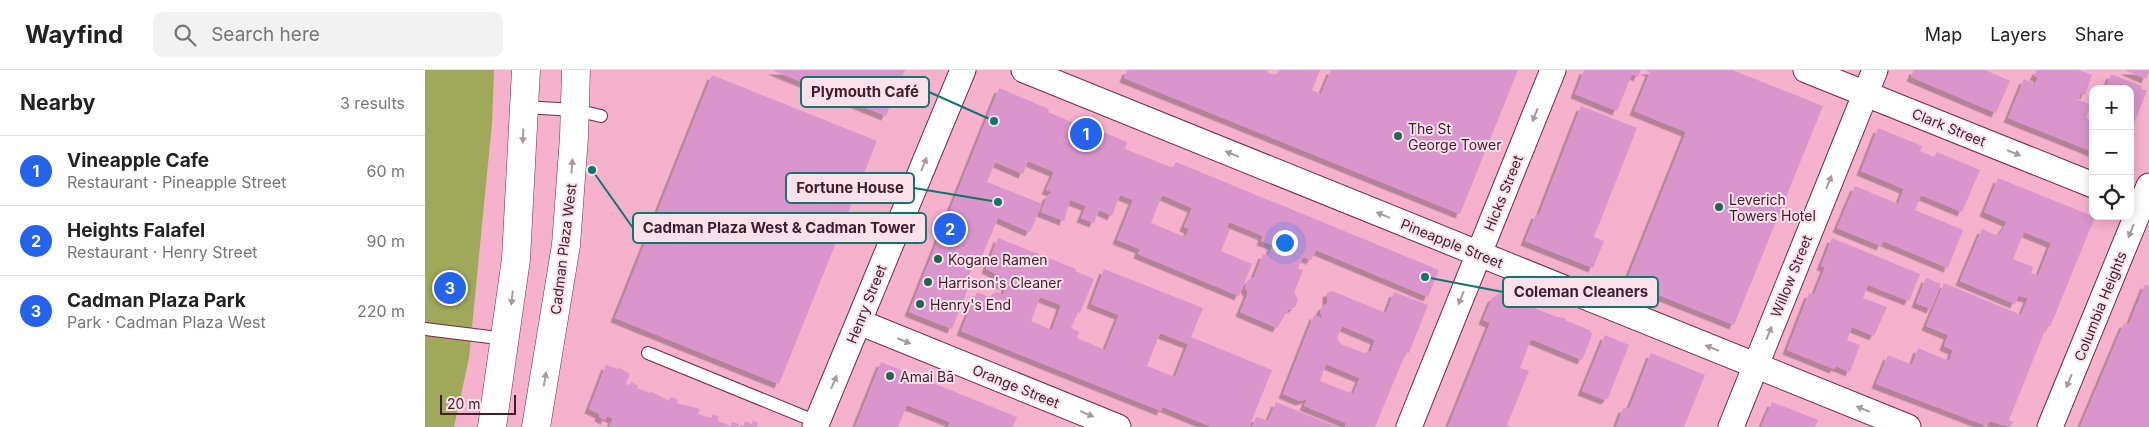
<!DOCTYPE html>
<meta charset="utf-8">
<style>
:root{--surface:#fff;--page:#f2f2f2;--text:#222;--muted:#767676;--line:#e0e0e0;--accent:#2563eb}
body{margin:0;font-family:Inter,sans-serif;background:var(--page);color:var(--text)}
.controls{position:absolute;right:15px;top:15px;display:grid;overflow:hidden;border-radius:10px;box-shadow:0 2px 12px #0003}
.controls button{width:45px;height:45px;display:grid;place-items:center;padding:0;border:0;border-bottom:1px solid var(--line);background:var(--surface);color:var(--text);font:25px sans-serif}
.scale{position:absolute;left:15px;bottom:12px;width:76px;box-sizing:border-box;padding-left:5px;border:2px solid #3f1e2c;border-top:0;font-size:14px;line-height:18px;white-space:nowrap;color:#3f1e2c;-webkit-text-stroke:4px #fce0ea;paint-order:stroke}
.you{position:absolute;left:859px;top:172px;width:18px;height:18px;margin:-12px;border:4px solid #fff;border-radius:50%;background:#1a73e8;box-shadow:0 0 0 8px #1a73e833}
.badge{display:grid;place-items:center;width:32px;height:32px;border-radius:50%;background:var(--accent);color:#fff;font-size:16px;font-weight:700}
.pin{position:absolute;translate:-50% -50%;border:2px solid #fff;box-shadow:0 1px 5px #0006}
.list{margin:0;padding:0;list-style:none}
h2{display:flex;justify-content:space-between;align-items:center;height:65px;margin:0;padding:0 20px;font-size:21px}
h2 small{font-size:16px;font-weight:400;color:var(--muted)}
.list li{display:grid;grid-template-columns:32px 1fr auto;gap:15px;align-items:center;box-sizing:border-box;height:70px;padding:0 20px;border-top:1px solid var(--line)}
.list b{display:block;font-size:19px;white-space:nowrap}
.list p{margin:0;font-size:16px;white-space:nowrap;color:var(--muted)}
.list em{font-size:16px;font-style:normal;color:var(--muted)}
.icon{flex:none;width:28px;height:28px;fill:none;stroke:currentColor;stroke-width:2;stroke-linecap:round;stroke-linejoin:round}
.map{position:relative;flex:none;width:1724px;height:357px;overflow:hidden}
header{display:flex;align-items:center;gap:30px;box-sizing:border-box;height:70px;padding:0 25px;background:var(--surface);border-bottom:1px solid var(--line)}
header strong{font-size:24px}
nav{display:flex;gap:28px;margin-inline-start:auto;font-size:18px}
.search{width:350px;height:45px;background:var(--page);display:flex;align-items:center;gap:12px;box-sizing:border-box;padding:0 18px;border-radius:10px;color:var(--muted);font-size:19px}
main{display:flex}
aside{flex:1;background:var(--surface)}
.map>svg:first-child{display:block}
</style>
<header>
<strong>Wayfind</strong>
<div class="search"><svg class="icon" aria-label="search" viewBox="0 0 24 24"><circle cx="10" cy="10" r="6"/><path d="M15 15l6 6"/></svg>Search here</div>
<nav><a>Map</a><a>Layers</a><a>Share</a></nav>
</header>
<main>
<aside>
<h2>Nearby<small>3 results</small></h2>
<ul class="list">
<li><span class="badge">1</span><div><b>Vineapple Cafe</b><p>Restaurant · Pineapple Street</p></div><em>60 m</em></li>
<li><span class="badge">2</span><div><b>Heights Falafel</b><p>Restaurant · Henry Street</p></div><em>90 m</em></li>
<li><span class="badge">3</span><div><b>Cadman Plaza Park</b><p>Park · Cadman Plaza West</p></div><em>220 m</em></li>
</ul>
</aside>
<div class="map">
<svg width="1724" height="357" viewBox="0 0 1724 357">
<defs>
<filter id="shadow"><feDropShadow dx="-4.5" dy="4.5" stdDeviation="0" flood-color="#0004"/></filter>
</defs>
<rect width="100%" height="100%" fill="#f6b1cc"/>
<!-- green -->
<path fill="#a0a959" d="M0,0H69L67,53L44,288L29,357H0Z"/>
<!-- building -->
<path fill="#da95cc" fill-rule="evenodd" filter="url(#shadow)" d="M347,0H480L461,46Z
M702,0H843L842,2L851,6L854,0H895L887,20L896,24L906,0H1093L1035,144L699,8Z
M1159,0H1216L1213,7L1207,4L1192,41L1150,24Z
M1220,0H1307L1398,36L1309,255L1201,212L1261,62L1209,41L1225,2Z
M1489,0H1560L1585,11L1571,43L1486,7Z
M1612,0H1654L1667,5L1660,25L1656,23L1653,30L1666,35L1661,48L1668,50V82L1583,48L1599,9L1610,14L1613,7L1609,6Z
M1700,0H1724V1L1721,9Z
M1686,4L1717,16L1716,19L1722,21L1705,64V19H1680Z
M287,5L452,71L354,314L190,248Z
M574,18L624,39L623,42L649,53L650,50L702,72L700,79L748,98L751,92L1014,200L1003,227L891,180L886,190L878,187L873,199L878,200L869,223L873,229L870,237L863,240L852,258L815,242L823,223L820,217L823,210L829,207L838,184L843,186L848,175L836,171L838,166L804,152L802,158L805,159L796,181L827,194L814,226L713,184L715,179L692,170L708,130L695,125L687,146L674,140L669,153L656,148L661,136L645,130L639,151L616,142L622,126L627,122L621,120L629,102L603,91L598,104L570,92L562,112L617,134L605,162L573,148L554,193L550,191L540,215L544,216L527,259L484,242ZM737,125L767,138L759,157L764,159L760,167L726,153Z
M1156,36L1212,58L1169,167L1179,171L1168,198L1100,171L1111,144L1114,145Z
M1453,58L1497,76L1495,81L1509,87L1512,82L1555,100L1537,142L1496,125L1490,140L1538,160L1523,198L1458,171L1456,176L1412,158L1430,116L1473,134L1479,119L1436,101Z
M1573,108L1670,147L1625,257L1622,255L1584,350L1589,352L1584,357L1564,351L1562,356L1451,314L1463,285L1487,295L1493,278L1524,291L1528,280L1519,276L1523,265L1501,256L1519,213L1596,245L1603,228L1593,226L1590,234L1535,211L1557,159L1573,166L1582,152L1559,142ZM1599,162L1626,173L1613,206L1606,203L1608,197L1588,189Z
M573,168L651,199L650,201L669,209L655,243L653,242L646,258L654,262L652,268L680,280L694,245L666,234L679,199L778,238L766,267L847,300L824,357H787L738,337L736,341L536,261L552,222L564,227L571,222L578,225L581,216L574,213L577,207L561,199ZM615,227L636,235L627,260L606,251ZM735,263L763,274L750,307L722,296Z
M1407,168L1495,204L1484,231L1443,215L1438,228L1462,237L1449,266L1427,257L1422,270L1435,275L1425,302L1411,296L1409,299L1362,280L1384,223L1389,225L1400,197L1396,196Z
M1501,208L1516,214L1506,239L1491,233Z
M1720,214L1724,216V357H1655L1699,253L1704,254Z
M907,221L961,243L969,222L1003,235L984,283L981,282L950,357H920L921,353L879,336L882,329L875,331L858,324L889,245L898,248L895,242L896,238L902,233V223ZM917,256L950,270L946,281L939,283L916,274L912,268ZM901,294L935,308L928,324L895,311Z
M1075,223L1097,233L1100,230L1105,233L1106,237L1132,247L1140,248V250L1164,260L1167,264L1166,268L1157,290L1106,269L1095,298L1104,301L1082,355L1087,357H1023L1065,253L1058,250L1067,228Z
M1180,265L1204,275L1183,328L1180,330L1157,321Z
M1226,283L1280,305L1259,357H1191L1198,338L1204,339Z
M456,292L592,347L588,357H523L525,352L482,335L473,357H430Z
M181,295L193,299V297L205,304L201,314L205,315L206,312L213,316L212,318L225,323V321L244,331L246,327L253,330L252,333L275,339L273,344L283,347L286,348L288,344L294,347L293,351L306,356L307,352L314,354L313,357H184L188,349L182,346L180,350L174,347L175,344L164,339Z
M851,332L912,357H827L831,347L843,351Z
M1347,332L1393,350L1390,357H1336Z
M328,350L333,353L332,357H318L320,351L327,354Z"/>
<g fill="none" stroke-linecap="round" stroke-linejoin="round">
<!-- lane casing -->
<g stroke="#70284a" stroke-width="14">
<path id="lane" d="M99,37L150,40L176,46
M0,259L81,269
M223,283L392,352"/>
</g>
<!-- street casing -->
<g stroke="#70284a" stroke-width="27">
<path id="street" d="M599,0L1483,357
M1381,0L1668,115
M434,252L693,357
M390,357L538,0
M984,357L1128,0
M1306,357L1450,0
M1625,357L1724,116"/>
</g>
<!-- primary casing -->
<g stroke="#70284a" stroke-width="29">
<path id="primary" d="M67,357L91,189L101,0
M111,357L141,175L149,67L151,0"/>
</g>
<!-- lane -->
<use href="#lane" stroke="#fff" stroke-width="12"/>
<!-- street -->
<use href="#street" stroke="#fff" stroke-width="25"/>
<!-- primary -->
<use href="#primary" stroke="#fff" stroke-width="28"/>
</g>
<!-- one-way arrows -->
<defs><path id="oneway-solid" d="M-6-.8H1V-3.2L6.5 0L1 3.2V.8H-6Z" transform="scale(1.25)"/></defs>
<g fill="#a99aa0">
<use href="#oneway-solid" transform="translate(1110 45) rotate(112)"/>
<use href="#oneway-solid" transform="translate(98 66) rotate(92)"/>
<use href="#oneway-solid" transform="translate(1589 83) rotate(22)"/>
<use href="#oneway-solid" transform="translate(807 84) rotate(-158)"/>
<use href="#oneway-solid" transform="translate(499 94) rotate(-68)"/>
<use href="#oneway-solid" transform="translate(147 96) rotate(-86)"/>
<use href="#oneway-solid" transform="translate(1404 112) rotate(-68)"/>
<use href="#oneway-solid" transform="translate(958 145) rotate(-158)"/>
<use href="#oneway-solid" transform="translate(1706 161) rotate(112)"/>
<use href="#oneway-solid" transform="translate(87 228) rotate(96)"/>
<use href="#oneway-solid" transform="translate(1036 228) rotate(112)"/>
<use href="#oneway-solid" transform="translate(1344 263) rotate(-68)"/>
<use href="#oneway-solid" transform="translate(479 271) rotate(22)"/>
<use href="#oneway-solid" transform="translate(1287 278) rotate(-158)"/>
<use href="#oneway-solid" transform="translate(120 309) rotate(-80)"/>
<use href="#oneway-solid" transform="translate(1644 311) rotate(112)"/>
<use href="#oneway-solid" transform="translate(409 312) rotate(-67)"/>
<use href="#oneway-solid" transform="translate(1438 339) rotate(-158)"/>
<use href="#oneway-solid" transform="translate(662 344) rotate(22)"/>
</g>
<!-- markers -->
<g fill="#216454" stroke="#fce0ea" stroke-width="2">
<circle cx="973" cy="66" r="5"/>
<circle cx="1294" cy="137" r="5"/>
<circle cx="513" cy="189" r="5"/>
<circle cx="503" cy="212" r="5"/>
<circle cx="495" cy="234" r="5"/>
<circle cx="465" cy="306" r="5"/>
</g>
<g text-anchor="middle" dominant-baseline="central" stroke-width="4" stroke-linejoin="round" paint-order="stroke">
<!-- street labels -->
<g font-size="14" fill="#3f1e2c" stroke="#fce0ea">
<text transform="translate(1524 57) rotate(22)">Clark Street</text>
<text transform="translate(1078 123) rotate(-68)">Hicks Street</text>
<text transform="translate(1027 173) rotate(22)">Pineapple Street</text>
<text transform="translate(138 179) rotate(-83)">Cadman Plaza West</text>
<text transform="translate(1366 206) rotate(-68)">Willow Street</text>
<text transform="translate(441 234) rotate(-68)">Henry Street</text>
<text transform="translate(1675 236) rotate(-68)">Columbia Heights</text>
<text transform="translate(591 316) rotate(22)">Orange Street</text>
</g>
<!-- poi labels -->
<g font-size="14" fill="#3f1e2c" stroke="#fce0ea" text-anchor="start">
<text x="983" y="58">The St<tspan x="983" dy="16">George Tower</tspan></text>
<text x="1304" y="129">Leverich<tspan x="1304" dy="16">Towers Hotel</tspan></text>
<text x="523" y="189">Kogane Ramen</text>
<text x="513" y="212">Harrison's Cleaner</text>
<text x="505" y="234">Henry's End</text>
<text x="475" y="306">Amai Bā</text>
</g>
</g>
<!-- callouts -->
<path fill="none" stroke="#0f766e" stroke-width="2" d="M569 51L504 22M573 132L489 118M167 100L208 158M1000 207L1078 222"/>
<g fill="#0f766e" stroke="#fce0ea" stroke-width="2">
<circle cx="569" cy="51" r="5"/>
<circle cx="573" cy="132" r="5"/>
<circle cx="167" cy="100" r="5"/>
<circle cx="1000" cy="207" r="5"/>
</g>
<g fill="#fce0ea" stroke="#0f766e" stroke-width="2">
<rect x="376" y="7" width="128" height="30" rx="5"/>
<rect x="361" y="103" width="128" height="30" rx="5"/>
<rect x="208" y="143" width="293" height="30" rx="5"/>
<rect x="1078" y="207" width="155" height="30" rx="5"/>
</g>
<g font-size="15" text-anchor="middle" font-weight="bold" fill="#3f1e2c">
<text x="440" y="27">Plymouth Café</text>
<text x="425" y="123">Fortune House</text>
<text x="354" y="163">Cadman Plaza West &amp; Cadman Tower</text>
<text x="1156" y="227">Coleman Cleaners</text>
</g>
</svg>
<div class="controls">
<button>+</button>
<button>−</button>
<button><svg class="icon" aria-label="locate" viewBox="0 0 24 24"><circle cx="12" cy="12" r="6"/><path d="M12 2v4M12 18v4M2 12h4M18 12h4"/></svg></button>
</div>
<div class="scale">20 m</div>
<div class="you"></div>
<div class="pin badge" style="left:661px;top:64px">1</div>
<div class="pin badge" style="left:525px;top:159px">2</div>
<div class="pin badge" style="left:25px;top:218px">3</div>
</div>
</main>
